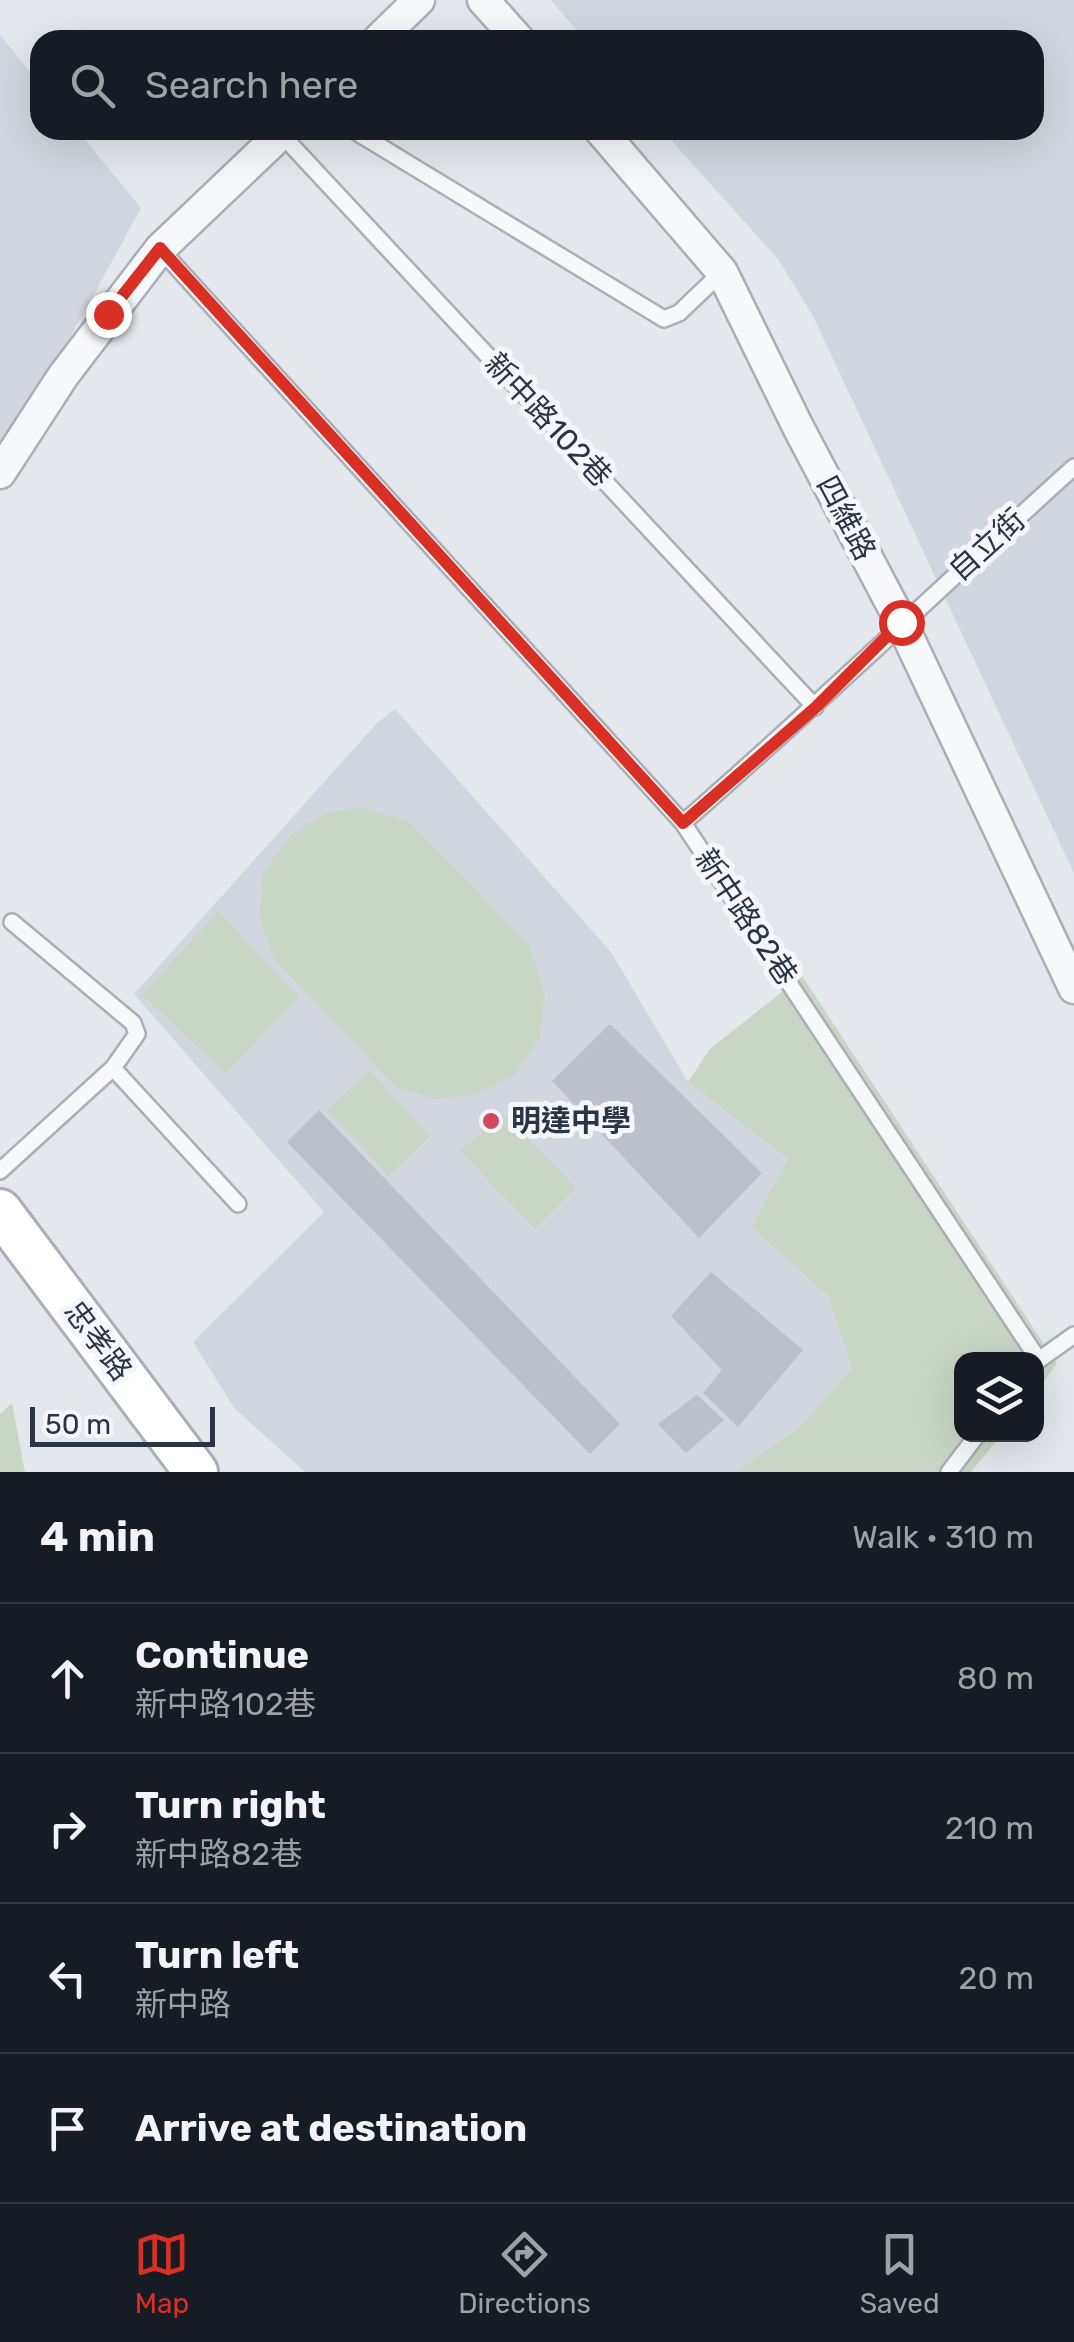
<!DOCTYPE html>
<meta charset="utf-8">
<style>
:root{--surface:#171b24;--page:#242831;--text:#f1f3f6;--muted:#9ea1a6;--line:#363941;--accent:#d93025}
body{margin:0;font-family:Rubik,"Noto Sans TC",sans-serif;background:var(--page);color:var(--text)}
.controls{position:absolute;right:30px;bottom:30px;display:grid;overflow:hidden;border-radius:20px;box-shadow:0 10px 40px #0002}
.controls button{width:90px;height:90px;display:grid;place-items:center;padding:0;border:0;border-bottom:2px solid var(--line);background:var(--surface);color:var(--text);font:50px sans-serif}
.scale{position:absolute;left:30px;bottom:25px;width:185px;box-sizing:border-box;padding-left:10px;border:5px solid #2b3445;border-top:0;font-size:28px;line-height:35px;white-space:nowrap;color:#2b3445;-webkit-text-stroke:8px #f4f6f9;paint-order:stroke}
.stop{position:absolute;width:30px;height:30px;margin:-22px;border:8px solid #d93025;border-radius:50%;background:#fff}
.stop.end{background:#d93025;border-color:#fff;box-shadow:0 2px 10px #0008}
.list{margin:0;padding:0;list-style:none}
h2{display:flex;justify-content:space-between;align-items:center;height:130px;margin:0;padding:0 40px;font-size:42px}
h2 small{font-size:32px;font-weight:400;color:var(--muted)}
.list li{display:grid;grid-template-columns:65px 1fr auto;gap:30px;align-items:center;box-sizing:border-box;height:150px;padding:0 40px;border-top:2px solid var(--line)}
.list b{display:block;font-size:38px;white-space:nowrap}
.list p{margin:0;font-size:32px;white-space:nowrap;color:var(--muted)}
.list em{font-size:32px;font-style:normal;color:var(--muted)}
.icon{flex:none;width:55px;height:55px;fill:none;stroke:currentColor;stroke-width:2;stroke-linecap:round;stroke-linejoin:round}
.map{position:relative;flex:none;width:1074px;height:1472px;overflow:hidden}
.search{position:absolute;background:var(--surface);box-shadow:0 10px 40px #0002;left:30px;right:30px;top:30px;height:110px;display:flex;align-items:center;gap:25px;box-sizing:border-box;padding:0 35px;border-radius:30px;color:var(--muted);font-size:38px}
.sheet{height:730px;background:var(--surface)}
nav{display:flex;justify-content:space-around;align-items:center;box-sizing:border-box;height:140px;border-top:2px solid var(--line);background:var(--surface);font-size:28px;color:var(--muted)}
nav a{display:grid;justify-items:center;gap:5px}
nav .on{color:var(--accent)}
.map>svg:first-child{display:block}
</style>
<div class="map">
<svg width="1074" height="1472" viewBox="0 0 1074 1472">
<rect width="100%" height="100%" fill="#e4e7ec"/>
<!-- built -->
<path fill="#d2d6de" d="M551,0H1074V873L812,314L778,259L662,130H1034V40H585Z
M0,35L40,84V130H77L141,208L30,411L0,458Z
M395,709L611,952L688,1082L788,1159L753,1227L828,1296L852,1368L798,1428L736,1472H305L234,1408L193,1342L324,1212L134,994L377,723Z"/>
<!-- green -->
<path fill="#c9d6c5" d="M360,807L410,822L529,945L545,994L539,1040L515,1075L474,1095L433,1099L396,1087L274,959L260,919L263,873L291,835L326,813Z
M218,911L299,997L226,1073L142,995Z
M802,976L1057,1364L1037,1390L1036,1360H962V1434L1001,1435L971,1472H736L798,1428L852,1368L828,1296L752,1227L788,1159L688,1082L710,1049Z
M370,1071L430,1136L389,1176L327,1110Z
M503,1114L576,1188L535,1229L460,1151Z
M12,1403L25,1472H0V1414Z"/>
<!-- building -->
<path fill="#bbc0ca" d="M610,1024L762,1173L699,1238L552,1081Z
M319,1110L620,1424L590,1454L287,1142Z
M711,1272L803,1350L738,1427L703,1393L722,1370L671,1316Z
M697,1395L724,1420L686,1453L658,1424Z"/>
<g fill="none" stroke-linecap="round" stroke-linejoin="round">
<!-- service casing -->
<g stroke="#a9aeb7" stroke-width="20">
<path id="service" d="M353,130L664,319L679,313L722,272
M281,134L815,707
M160,249L683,823L1038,1359
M683,823C816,707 943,585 1074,467
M113,1068L238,1204
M0,1171L113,1068L137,1034L133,1023L12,922
M1036,1362L1074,1335
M949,1472L978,1434"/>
</g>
<!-- minor casing -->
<g stroke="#a9aeb7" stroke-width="35">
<path id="minor" d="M483,0L519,40
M378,40L419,0
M600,130L722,272L798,427L901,622L1074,988
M0,473L63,376L160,249L285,130"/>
</g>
<!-- secondary casing -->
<g stroke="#a9aeb7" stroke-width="48">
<path id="secondary" d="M0,1211L196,1472"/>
</g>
<!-- service -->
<use href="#service" stroke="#f7f8fa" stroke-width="15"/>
<!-- minor -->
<use href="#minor" stroke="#f7f8fa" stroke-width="30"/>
<!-- secondary -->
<use href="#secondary" stroke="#fff" stroke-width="42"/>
</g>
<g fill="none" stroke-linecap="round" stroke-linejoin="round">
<!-- route -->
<path stroke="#d93025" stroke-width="12" d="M108,314L160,248L683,823L816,707L901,622"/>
</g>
<!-- markers -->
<circle fill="#d1495b" stroke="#f4f6f9" stroke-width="4" cx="491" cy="1121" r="10"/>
<g text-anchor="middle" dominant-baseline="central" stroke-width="10" stroke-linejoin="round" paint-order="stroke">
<!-- street labels -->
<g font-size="30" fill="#2b3445" stroke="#f4f6f9">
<text transform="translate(548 420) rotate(47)">新中路102巷</text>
<text transform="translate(846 518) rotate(62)">四維路</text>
<text transform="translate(987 545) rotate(-42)">自立街</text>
<text transform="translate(746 917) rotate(56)">新中路82巷</text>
<text transform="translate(98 1341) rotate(53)">忠孝路</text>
</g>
<!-- poi labels -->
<g font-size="30" font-weight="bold" fill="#2b3445" stroke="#f4f6f9" text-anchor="start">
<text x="511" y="1121">明達中學</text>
</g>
</g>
</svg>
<div class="controls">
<button><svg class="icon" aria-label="layers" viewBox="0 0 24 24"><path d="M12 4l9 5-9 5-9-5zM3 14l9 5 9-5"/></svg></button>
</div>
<div class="scale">50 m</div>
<div class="stop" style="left:901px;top:622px"></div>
<div class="stop end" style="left:108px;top:314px"></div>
<div class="search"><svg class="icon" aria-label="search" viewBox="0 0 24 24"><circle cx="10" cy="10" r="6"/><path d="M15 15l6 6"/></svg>Search here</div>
</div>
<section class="sheet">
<h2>4 min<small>Walk · 310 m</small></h2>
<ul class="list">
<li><svg class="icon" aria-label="ahead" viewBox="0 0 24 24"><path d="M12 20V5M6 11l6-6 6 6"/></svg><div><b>Continue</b><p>新中路102巷</p></div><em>80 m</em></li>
<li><svg class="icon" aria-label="right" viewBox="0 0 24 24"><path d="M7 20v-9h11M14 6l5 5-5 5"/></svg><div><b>Turn right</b><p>新中路82巷</p></div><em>210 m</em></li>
<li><svg class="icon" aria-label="left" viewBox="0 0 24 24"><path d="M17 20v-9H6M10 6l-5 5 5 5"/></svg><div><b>Turn left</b><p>新中路</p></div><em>20 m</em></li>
<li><svg class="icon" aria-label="arrive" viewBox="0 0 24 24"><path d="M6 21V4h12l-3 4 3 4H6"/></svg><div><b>Arrive at destination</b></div></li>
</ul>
</section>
<nav>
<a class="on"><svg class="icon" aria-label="map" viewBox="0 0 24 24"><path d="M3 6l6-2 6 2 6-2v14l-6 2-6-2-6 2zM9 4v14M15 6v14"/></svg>Map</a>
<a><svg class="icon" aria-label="directions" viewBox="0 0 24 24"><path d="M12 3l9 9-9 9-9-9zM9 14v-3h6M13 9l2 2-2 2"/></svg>Directions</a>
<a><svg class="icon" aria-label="saved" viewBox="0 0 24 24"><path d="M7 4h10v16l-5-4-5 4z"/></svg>Saved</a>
</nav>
